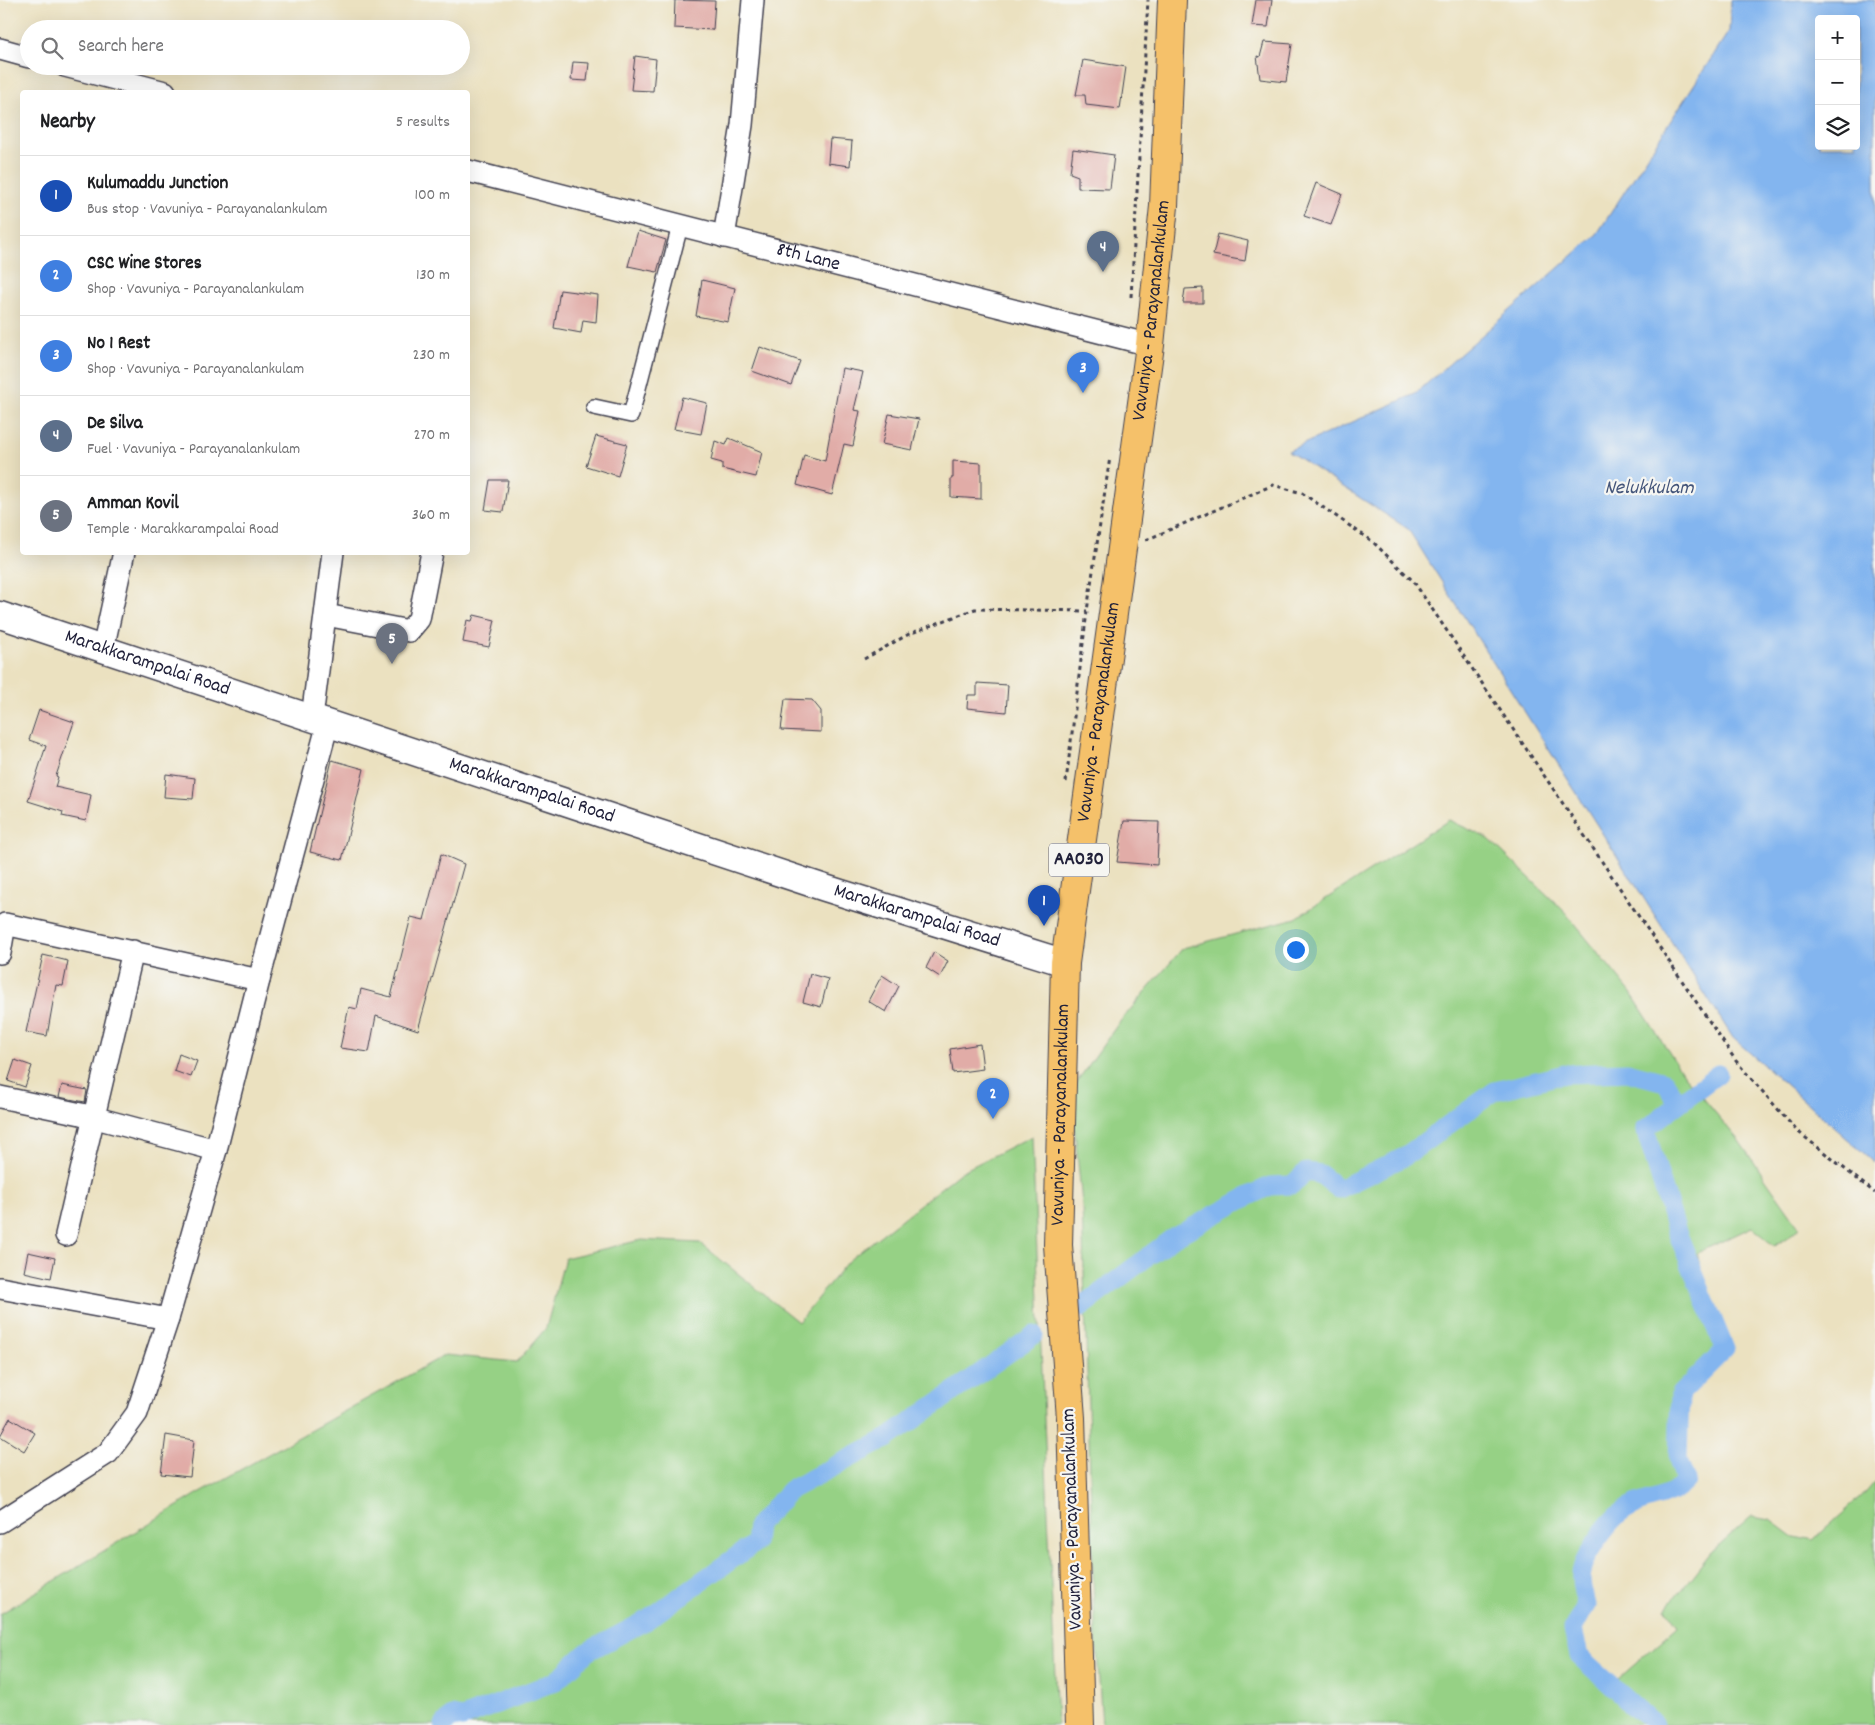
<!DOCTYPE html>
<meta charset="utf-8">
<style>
:root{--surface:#fff;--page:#f2f2f2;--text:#202124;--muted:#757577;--line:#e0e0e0;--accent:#d93025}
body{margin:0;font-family:Dekko,sans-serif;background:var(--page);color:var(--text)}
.controls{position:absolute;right:15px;top:15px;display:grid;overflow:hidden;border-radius:5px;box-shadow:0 5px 20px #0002}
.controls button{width:45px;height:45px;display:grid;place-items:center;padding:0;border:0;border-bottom:1px solid var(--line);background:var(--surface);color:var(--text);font:25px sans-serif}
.you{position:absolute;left:1295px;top:949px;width:18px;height:18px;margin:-12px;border:4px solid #fff;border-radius:50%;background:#1a73e8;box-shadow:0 0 0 8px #1a73e833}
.badge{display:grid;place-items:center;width:32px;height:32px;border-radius:50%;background:var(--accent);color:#fff;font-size:16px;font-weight:700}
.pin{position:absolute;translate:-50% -41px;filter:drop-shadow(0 1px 2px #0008)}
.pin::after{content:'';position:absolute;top:26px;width:18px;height:15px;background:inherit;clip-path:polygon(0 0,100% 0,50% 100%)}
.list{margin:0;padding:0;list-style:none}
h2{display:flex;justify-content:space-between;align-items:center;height:65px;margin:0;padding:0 20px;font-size:21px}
h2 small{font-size:16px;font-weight:400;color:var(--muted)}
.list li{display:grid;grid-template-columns:32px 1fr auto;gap:15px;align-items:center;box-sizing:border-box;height:80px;padding:0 20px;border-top:1px solid var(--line)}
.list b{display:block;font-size:19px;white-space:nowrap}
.list p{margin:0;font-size:16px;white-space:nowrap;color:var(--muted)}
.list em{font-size:16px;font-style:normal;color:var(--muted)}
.icon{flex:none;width:28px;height:28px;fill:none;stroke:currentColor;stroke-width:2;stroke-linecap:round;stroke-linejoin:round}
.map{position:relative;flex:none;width:1875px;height:1725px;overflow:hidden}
.search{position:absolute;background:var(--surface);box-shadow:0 5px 20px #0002;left:20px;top:20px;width:450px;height:55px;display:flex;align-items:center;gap:12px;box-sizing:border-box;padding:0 18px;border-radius:28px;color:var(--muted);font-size:19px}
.panel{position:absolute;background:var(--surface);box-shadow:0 5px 20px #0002;left:20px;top:90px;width:450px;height:465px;border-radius:5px}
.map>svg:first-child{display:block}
</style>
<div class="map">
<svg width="1875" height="1725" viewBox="0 0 1875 1725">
<rect width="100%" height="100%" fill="#f6f6f2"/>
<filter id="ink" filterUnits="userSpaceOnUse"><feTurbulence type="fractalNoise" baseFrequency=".02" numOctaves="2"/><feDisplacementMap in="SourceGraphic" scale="10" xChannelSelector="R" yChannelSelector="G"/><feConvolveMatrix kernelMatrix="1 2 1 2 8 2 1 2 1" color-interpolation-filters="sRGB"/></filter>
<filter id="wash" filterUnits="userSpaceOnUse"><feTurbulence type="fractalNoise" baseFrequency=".0096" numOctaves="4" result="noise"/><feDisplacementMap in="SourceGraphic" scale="20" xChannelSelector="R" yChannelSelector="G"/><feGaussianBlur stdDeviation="1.12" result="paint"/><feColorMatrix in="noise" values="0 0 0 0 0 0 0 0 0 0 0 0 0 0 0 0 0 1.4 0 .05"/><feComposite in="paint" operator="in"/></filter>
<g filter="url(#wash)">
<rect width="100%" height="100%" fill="#ebe1c0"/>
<!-- green -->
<path fill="#96d185" stroke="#5c7a60" d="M1449,820L1489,839L1564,911L1631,993L1683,1074L1739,1141L1800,1228L1775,1246L1752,1227L1697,1253L1719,1348L1674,1395L1672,1450L1678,1479L1632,1501L1605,1522L1585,1550L1574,1581L1580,1605L1576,1658L1608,1688L1678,1626L1666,1609L1711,1552L1752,1516L1771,1519L1795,1537L1812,1541L1861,1497L1875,1481V1725H1102L1094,1606L1082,1204L1071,1090L1118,1024L1183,948L1296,918Z
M1032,1136L1057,1725H0V1614L199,1493L445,1355L517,1362L546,1328L565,1258L641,1240L700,1243L798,1322L848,1261L961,1172Z"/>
<!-- water -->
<path fill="#83b5ef" stroke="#526c95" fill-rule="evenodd" d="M1731,0H1875V1163L1733,1038L1408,529L1288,451L1415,394L1597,234L1729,31ZM1819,19H1856V146H1819Z"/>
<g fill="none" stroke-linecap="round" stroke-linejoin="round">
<!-- canal -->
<path stroke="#83b5ef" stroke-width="19" d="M1080,1308L1171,1239L1247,1197L1270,1186L1292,1185L1306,1172L1320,1174L1339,1189L1404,1157L1495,1091L1565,1074L1627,1072L1665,1082L1678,1103
M444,1725L452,1716L462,1718L556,1681L587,1652L647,1620L755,1543L757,1526L790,1490L888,1438L1034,1335
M1655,1725L1579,1656L1573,1629L1586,1605C1584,1596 1580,1583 1581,1574C1583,1556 1611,1518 1627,1509C1647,1497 1668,1500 1686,1481L1678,1460L1680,1394L1725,1349L1677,1232L1645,1129L1718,1074"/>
</g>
<g id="blocks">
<!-- building -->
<path fill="#e1aca7" d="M675,0L715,1L713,30L674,28Z
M1256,0H1272L1268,27L1252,26Z
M1264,42L1292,44L1286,82L1260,79L1257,56L1260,57Z
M635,56L656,59L653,91L631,90Z
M1083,60L1126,67L1120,109L1086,105L1085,95H1076Z
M573,62L589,63L587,81L571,80Z
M830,139L852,141L850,166L828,163Z
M1073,149L1114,155L1110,189L1078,188V176L1070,173Z
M1316,183L1342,194L1331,225L1304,216Z
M638,231L666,240L657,272L628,266Z
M1218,234L1248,241L1245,261L1213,255Z
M702,280L735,288L728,322L696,316Z
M1203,288V303H1183L1185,289Z
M560,290L598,295L596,322L583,320L581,333L554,328Z
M760,347L800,361L791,385L752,371Z
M842,368L863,372L854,410L860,411L853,446L844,444L832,495L797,485L804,455L825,461Z
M682,397L707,403L701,434L674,429Z
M889,414L919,419L912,450L882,444Z
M596,436L627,444L618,476L586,466Z
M729,438L762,452L756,477L722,469V463L711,460L715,441L726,445Z
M953,461L981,463V499L951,497V478H953Z
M490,480H508L503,512L485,510Z
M474,615L495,620L489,647L463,642L467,620L472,621Z
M977,683L1008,685L1006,712L967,708L968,695H977Z
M785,699L812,700L821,711V732L781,730Z
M39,710L74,722L56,776L58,777L55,787L91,795L86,821L62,816L63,812L28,801L46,746L29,740Z
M332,760L364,769L342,860L310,852Z
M166,774L195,778L193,799L164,797Z
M1124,821L1159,822L1157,865L1117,862Z
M441,854L464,864L418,1030L376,1016L369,1052L340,1048L349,1007L357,1009L361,989L391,997L411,917L424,920Z
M934,952L948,961L940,977L926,968Z
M43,955L68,961L63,986L56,985L47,1036L26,1032Z
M810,974L828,979L821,1007L803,1002Z
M882,975L899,986L886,1012L868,1001Z
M980,1044L983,1069L953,1073L950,1049Z
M179,1054L197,1061L191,1077L174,1071Z
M15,1060L32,1066L25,1087L8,1081Z
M62,1085L87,1090L85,1102L59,1097Z
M28,1252L55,1258L51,1278L24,1272Z
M10,1418L35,1433L24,1451L0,1436Z
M166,1435L194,1440L190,1477L161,1474Z"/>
</g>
</g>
<g filter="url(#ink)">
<use href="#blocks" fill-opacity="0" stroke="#403f4f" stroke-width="1"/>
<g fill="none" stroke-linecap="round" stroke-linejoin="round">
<!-- pedestrian casing -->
<g stroke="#403f4f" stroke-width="18">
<path id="pedestrian" d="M594,407L631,415L680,226"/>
</g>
<!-- minor casing -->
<g stroke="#403f4f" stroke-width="24">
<g id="minor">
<path d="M0,49L29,57"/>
<path d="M65,66L165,92"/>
<path id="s1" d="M468,171L1150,345"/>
<path d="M724,237L742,125L753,0"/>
<path d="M326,615L409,631L419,619L432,552"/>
<path d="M103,649L124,552"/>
<path d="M312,718L333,552"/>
<path d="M0,953L5,924L259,980"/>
<path d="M0,1097L81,1114L216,1150"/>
<path d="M66,1235L133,951"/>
<path d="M0,1288L168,1319"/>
<path d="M0,1522L108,1453L137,1413L168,1319L216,1150L259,980L328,723"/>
</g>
</g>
<!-- tertiary casing -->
<g stroke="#403f4f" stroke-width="29">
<g id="tertiary">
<path id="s2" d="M0,615L825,888L1065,963"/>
</g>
</g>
<!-- trunk casing -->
<g stroke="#403f4f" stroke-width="30">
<g id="trunk">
<path id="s3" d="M1080,1725L1071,1418L1058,1245L1065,963L1150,345L1164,206L1172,0"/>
</g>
</g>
<!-- path -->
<path stroke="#403f4f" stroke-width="3" stroke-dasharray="4 4" stroke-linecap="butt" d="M1131,297L1148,0
M1146,540L1273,485L1302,493L1372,541L1414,582L1736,1061L1796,1130L1875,1193
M864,659L909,634L975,609L1087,611
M1066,782L1087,611L1110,457"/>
<!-- pedestrian -->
<use href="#pedestrian" stroke="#fff" stroke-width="15"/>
<!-- minor -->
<use href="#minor" stroke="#fff" stroke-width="21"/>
<!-- tertiary -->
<use href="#tertiary" stroke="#fff" stroke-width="26"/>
<!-- trunk -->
<use href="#trunk" stroke="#f5c16b" stroke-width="28"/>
</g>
</g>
<g text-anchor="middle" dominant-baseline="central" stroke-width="4.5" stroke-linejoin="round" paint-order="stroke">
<!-- shield labels -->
<rect fill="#f6f6f2" stroke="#626272" stroke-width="1" x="1049" y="843.5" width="60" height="33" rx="4"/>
<g font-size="19" font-weight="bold" fill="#22223b">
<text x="1079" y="860">AA030</text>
</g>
<!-- street labels -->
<g font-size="20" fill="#22223b" stroke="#f6f6f2">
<text stroke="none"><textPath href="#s1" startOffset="351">8th Lane</textPath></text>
<text stroke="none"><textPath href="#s3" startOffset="1421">Vavuniya - Parayanalankulam</textPath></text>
<text stroke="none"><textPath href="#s2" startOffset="155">Marakkarampalai Road</textPath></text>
<text stroke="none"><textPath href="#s3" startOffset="1016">Vavuniya - Parayanalankulam</textPath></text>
<text stroke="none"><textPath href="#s2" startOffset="560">Marakkarampalai Road</textPath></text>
<text stroke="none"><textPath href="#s2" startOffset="965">Marakkarampalai Road</textPath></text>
<text stroke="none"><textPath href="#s3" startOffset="611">Vavuniya - Parayanalankulam</textPath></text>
<text transform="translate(1073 1519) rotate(-92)">Vavuniya - Parayanalankulam</text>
</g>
<!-- water labels -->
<g font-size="21" font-style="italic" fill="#44557a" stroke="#f6f6f2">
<text x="1649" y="489">Nelukkulam</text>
</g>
</g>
</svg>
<div class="controls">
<button>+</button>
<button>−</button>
<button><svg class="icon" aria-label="layers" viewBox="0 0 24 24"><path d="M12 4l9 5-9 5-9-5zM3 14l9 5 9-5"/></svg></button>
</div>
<div class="you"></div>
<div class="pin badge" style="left:1044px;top:926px;background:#1a4fb4">1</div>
<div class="pin badge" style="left:993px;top:1119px;background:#3f7fe0">2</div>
<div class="pin badge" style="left:1083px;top:393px;background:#3f7fe0">3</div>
<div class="pin badge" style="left:1103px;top:272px;background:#5c6f8a">4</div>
<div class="pin badge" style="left:392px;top:664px;background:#6b7280">5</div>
<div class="search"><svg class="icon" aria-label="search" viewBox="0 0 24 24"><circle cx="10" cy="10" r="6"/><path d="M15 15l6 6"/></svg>Search here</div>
<section class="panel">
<h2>Nearby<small>5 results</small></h2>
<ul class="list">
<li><span class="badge" style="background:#1a4fb4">1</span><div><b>Kulumaddu Junction</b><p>Bus stop · Vavuniya - Parayanalankulam</p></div><em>100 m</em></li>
<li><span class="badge" style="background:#3f7fe0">2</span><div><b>CSC Wine Stores</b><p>Shop · Vavuniya - Parayanalankulam</p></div><em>130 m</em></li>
<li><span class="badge" style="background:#3f7fe0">3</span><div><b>No 1 Rest</b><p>Shop · Vavuniya - Parayanalankulam</p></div><em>230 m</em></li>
<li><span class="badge" style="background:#5c6f8a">4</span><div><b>De Silva</b><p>Fuel · Vavuniya - Parayanalankulam</p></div><em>270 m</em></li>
<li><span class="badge" style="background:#6b7280">5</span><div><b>Amman Kovil</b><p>Temple · Marakkarampalai Road</p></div><em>360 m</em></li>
</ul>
</section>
</div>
